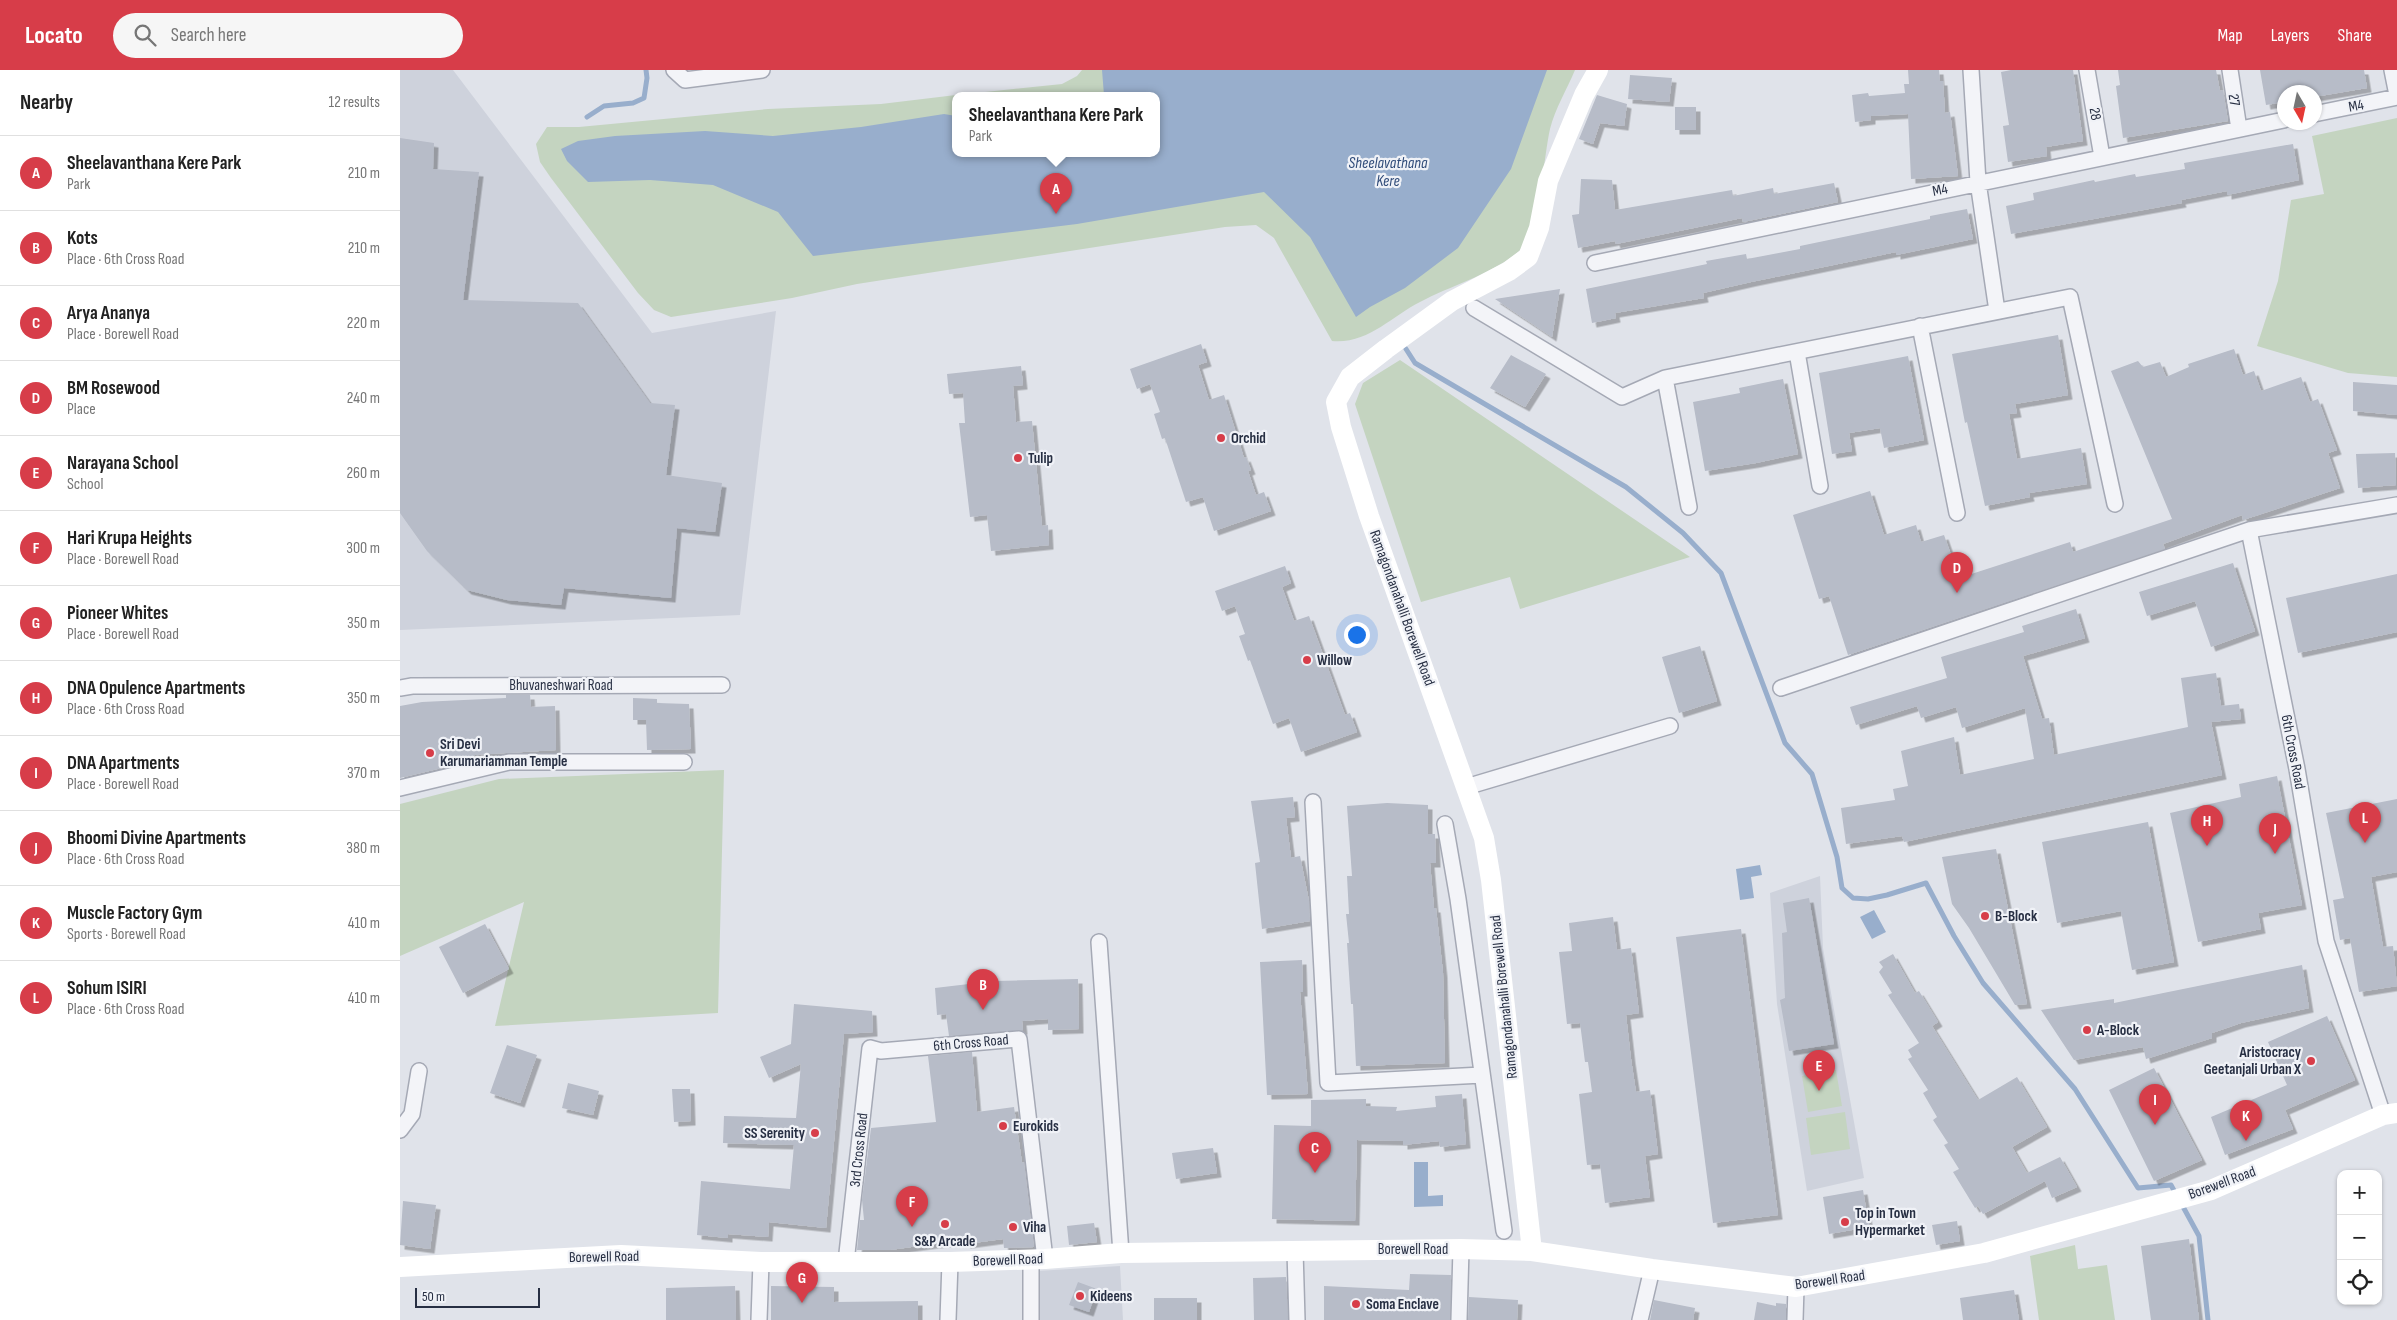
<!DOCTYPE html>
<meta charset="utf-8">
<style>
:root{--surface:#fff;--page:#f6f6f6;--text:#222;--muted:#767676;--line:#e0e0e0;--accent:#d73d49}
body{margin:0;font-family:"Sofia Sans Condensed",sans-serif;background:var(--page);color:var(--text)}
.controls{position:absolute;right:15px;bottom:15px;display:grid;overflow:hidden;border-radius:10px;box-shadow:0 1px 4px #0004}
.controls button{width:45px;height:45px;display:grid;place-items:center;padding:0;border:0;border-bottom:1px solid var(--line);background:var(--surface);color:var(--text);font:25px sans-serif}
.compass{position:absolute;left:1877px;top:15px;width:45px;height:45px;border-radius:50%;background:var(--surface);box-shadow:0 1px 4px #0004;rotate:171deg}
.scale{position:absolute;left:15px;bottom:12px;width:125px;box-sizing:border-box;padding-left:5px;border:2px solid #272f43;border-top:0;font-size:14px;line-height:18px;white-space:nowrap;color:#272f43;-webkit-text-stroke:4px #f0f2f7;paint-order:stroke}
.you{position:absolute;left:956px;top:564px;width:18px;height:18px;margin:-12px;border:4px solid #fff;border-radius:50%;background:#1a73e8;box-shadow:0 0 0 8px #1a73e833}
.badge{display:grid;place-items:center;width:32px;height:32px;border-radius:50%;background:var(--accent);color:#fff;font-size:16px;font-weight:700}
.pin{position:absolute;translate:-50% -41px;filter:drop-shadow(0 1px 2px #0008)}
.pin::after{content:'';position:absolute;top:26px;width:18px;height:15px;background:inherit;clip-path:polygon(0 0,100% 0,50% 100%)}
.popup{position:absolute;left:552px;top:22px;width:208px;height:65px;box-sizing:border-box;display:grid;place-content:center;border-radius:10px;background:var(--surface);filter:drop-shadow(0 1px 4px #0005);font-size:16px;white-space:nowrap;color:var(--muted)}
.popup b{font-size:19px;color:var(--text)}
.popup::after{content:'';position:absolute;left:50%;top:100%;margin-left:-10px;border:10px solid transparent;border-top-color:var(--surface)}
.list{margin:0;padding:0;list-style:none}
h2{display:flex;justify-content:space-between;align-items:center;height:65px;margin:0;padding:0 20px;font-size:21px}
h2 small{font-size:16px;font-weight:400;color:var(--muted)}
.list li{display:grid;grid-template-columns:32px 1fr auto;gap:15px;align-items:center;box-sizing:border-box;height:75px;padding:0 20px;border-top:1px solid var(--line)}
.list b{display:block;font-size:19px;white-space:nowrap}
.list p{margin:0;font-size:16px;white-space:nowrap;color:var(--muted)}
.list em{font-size:16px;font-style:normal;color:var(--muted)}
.icon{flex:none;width:28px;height:28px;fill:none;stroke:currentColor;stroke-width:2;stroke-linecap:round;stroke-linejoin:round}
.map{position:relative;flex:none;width:1997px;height:1250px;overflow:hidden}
header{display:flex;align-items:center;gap:30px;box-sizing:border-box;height:70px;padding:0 25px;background:var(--accent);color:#fff}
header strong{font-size:24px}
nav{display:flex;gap:28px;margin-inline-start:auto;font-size:18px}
.search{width:350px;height:45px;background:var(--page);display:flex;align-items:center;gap:12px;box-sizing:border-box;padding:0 18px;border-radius:28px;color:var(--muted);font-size:19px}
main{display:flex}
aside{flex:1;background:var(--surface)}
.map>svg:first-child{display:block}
</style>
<header>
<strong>Locato</strong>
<div class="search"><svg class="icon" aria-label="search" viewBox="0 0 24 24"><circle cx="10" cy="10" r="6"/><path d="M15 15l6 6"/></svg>Search here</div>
<nav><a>Map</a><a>Layers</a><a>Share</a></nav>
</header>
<main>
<aside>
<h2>Nearby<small>12 results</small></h2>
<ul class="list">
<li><span class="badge">A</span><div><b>Sheelavanthana Kere Park</b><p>Park</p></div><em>210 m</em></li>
<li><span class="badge">B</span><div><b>Kots</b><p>Place · 6th Cross Road</p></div><em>210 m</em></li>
<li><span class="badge">C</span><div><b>Arya Ananya</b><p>Place · Borewell Road</p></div><em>220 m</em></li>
<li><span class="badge">D</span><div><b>BM Rosewood</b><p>Place</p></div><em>240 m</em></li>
<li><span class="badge">E</span><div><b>Narayana School</b><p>School</p></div><em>260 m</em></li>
<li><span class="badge">F</span><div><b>Hari Krupa Heights</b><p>Place · Borewell Road</p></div><em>300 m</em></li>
<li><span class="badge">G</span><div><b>Pioneer Whites</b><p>Place · Borewell Road</p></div><em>350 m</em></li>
<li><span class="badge">H</span><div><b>DNA Opulence Apartments</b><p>Place · 6th Cross Road</p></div><em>350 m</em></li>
<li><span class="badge">I</span><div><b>DNA Apartments</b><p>Place · Borewell Road</p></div><em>370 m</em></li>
<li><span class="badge">J</span><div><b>Bhoomi Divine Apartments</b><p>Place · 6th Cross Road</p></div><em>380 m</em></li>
<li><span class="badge">K</span><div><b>Muscle Factory Gym</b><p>Sports · Borewell Road</p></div><em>410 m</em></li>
<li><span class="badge">L</span><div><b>Sohum ISIRI</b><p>Place · 6th Cross Road</p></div><em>410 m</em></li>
</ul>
</aside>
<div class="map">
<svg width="1997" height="1250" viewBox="0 0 1997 1250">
<defs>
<filter id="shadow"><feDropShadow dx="4.5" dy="4.5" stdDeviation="0" flood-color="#0004"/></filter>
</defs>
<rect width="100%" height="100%" fill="#e0e3ea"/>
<!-- built -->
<path fill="#ced2dc" d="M0,0H53L252,263L376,241L340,545L0,560Z
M1420,806L1423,878L1464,1108L1407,1121L1377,934L1370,823Z
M720,1196L723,1250H640L637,1201Z"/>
<!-- green -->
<path fill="#c4d4c0" d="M682,0H1175C1167,19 1155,39 1150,59C1143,90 1140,163 1118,182C1092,204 1050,216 1020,232C990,247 969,274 932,271L874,168L856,155L825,157L457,214L392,228L271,247L254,240L238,223L151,108L140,92L136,74L147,57H179L368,39L481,34L556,25V83H756V25H557L662,14L677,6Z
M1997,48V307L1948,303L1857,276L1878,211L1891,130L1924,124L1912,66Z
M1000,290L1290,487L1120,539L1110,507L1021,532L955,334L963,313Z
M324,700L318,943L95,956L124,832L0,886V734L99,709Z
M1436,1000L1442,1036L1408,1042L1402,1006Z
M1445,1042L1450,1079L1411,1085L1406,1048Z
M1675,1175L1678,1199L1707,1195L1715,1250H1639L1630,1186Z"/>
<!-- water -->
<path fill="#98aecc" d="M702,0H1147L1111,99L1058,178L1005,218L970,237L956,247L910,167L864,122L677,154L413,186L378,142L313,115L250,110L188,112L167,91L161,79L178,71L215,66L305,61L373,66L461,57L544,44L556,46V83H756V25H704Z
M1360,795L1362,805L1351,807L1354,828L1340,830L1336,799Z
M1474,840L1486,862L1472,869L1460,847Z
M1014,1092H1028V1126L1043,1125V1136L1014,1137Z"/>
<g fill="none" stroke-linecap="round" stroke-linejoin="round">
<!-- stream -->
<path stroke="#98aecc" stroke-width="5" d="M187,47L204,36L233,33L244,28L247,8L246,0
M1006,279L1015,293L1226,417L1283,463L1321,503L1385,673L1412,704L1437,787L1442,818L1453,828L1468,829L1487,825L1526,813L1554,866L1583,913L1675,1019L1738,1118L1771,1115L1777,1126
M1781,1133L1799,1166L1808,1250"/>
</g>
<!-- building -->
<path fill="#b7bcc8" filter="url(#shadow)" d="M1508,0H1539L1540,11H1543L1545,43L1550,42L1558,106L1511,109L1508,44L1471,46V50L1455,52L1452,25L1468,23L1469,26L1505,23L1504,14H1509Z
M1611,0H1673L1683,71L1646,77L1647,86L1608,92L1603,56L1609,55L1601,2Z
M1718,0H1816L1820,21L1823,20L1828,51L1723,68L1716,16L1720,15Z
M1860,0H1964L1967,18L1914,27V22H1884V32L1866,35Z
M1230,5L1272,8L1269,32L1228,29Z
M1197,25L1227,34L1224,56L1200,53L1193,74L1179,69Z
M1275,37H1296V60H1275Z
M0,68L34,73L33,99L79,102L63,230L178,233L250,333L275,335L266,405L322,413L315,462L277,458L271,528L164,518L161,535L107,530L67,520L27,481L0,443Z
M1893,74L1899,110L1827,125V121L1781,130L1782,133L1611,164L1606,136L1634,130L1633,123L1694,110L1695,112L1735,104L1736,107L1785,99L1784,93Z
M1181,109L1212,110L1215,140L1332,120L1333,126L1373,118L1374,124L1434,113L1438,132L1343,152L1342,148L1216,174L1215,171L1178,178L1172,145L1179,144Z
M1567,139L1573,169L1496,185V182L1351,212L1303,223L1304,228L1215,243L1216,248L1192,253L1186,219L1307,194L1306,191L1346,184L1347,189L1400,179V176L1530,149V146Z
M1160,219L1152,267L1095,229Z
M1658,265L1668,325L1615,334L1617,343L1609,344L1617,389L1681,378L1687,414L1629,423L1630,427L1585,436L1567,352L1565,353L1552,284Z
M801,274L807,292L798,295L809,330L824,325L844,388L846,387L851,400L848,401L856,425L864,422L871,441L814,461L803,427L786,432L765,368L762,369L754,344L760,342L750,314L737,319L730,299Z
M1834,279L1843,305L1854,301L1861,321L1901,307L1910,332L1918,329L1937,380L1928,383L1940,418L1843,450L1842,445L1763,474L1765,479L1448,585L1429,526L1419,529L1393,445L1470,421L1484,465L1516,455L1521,472L1544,465L1559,508L1670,472L1673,482L1772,449L1711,301L1738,291L1743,297L1760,292L1766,307L1789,297L1788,294Z
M1111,285L1146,304L1125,337L1090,318Z
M1508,286L1524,370L1484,378L1480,358L1449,363L1452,381L1432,384L1419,303Z
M621,296L623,315L613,316L616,352L632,351L642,456L648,455L649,475L591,481L587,445L570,447L559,353H565L563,323L549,324L547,304Z
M1383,309L1398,384L1356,393L1305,401L1293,332L1340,323L1339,318Z
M1953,312L1997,315V345L1953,341Z
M1995,383L1996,415L1958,418L1956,384Z
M1833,493L1855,561L1811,577L1795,531L1747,546L1739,522Z
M885,496L891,513L882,517L894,551L909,546L945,645L950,643L957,662L901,682L889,648L873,654L850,590L848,591L839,566L845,564L835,536L822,541L815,521Z
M1997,504V562L1898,583L1886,528Z
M1676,539L1685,568L1623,586L1642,649L1649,648L1654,685L1788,657L1781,608L1816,603L1821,636L1839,634L1841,649L1811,652L1822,705L1504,772L1502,766L1446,774L1441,738L1495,730L1493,719L1508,716L1501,681L1554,667L1560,705L1634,689L1625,638L1562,658L1556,637L1521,648L1517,636L1456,655L1450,637L1547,608L1541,587L1624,562L1622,556Z
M1300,576L1317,631L1279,643L1262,587Z
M106,625H130L131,637L155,636L156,680L74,685L75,690L0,708V636L22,632L106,628Z
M233,628L257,629V633L289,634L291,679L247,680L246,650H233Z
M1877,706L1902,835L1858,843L1861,859L1798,872L1770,743L1841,727L1839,714Z
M893,727L895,747L886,748L891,788L900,786L909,831L910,851L862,859L855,793L860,792L851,731Z
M1997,729V802L1971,807L1983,877L1993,876L1997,916L1959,922L1950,868L1940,870L1933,830L1944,828L1926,743Z
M987,733L1028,735V764H1035L1036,793H1030L1034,838H1036L1043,903L1045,993L956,996L953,934H951L947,873H949L946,844H949L947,806H952L947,736Z
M1748,752L1774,892L1732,900L1721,841L1657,853L1642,772Z
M1596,779L1627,934L1615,935L1569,858L1552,834L1542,787Z
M1409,828L1434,974L1389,981L1380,930L1385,928L1382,863L1387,862L1383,833Z
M1213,847L1217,880L1231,878L1239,943L1226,945L1231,989L1236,1022L1250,1020L1258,1084L1245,1086L1250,1127L1205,1133L1200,1094L1187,1095L1179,1024L1192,1022L1188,992H1185L1180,953L1167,954L1159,882L1172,881L1169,853Z
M85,854L109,899L63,923L39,877Z
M1341,859L1378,1145L1313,1153L1276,867Z
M1493,884L1515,923L1519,921L1538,952L1532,956L1578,1030L1617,1007L1647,1057L1612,1077L1627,1103L1660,1087L1677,1117L1652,1128L1645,1111L1583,1144L1578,1136L1575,1138L1553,1102L1559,1099L1544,1075L1548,1073L1533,1050L1537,1047L1523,1023L1528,1020L1508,989L1512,987L1508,980L1519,973L1488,925L1492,923L1479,902L1483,897L1479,892Z
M902,890L903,922H900L908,1024L867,1025L860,892Z
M1902,895L1909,938L1841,953L1812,963V968L1746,989L1743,977L1674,990L1641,940L1714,929V933Z
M678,909L679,959L648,960V949L622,951L623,960L549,966L546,944L537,945L535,918L594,911Z
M394,934L472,941L473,962L444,964L426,1158L369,1152L368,1167L328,1164V1168L297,1165L301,1111L390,1119L394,1075L323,1073L324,1046L396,1048L401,994L369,1008L360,987L391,974Z
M1927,946L1955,1010L1885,1040L1893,1059L1825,1085L1811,1047L1887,1015L1868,972Z
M107,975L137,985L120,1033L90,1023Z
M572,982L577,1042L614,1037L622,1093L624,1092L634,1177L604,1178L603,1169L566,1174V1171L533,1174L490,1180H457L460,1150H464L462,1130L471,1058L536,1052L528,986Z
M1754,998L1802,1090L1754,1111L1709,1020Z
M168,1013L199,1021L193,1045L162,1038Z
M272,1019H290L291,1051L274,1052Z
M1062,1024L1066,1074L1040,1077L1039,1071L1003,1075V1071L957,1070L955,1151L872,1149L874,1055L911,1056V1030L966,1029V1036L997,1037L996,1041L1036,1037L1035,1026Z
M813,1078L817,1103L776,1109L772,1083Z
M1463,1120L1469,1157L1429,1164L1423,1127Z
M3,1131L36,1135L30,1179L0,1175Z
M1557,1151L1560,1171L1536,1175L1532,1155Z
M694,1153L697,1172L669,1175L667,1156Z
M1789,1169L1799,1250H1751L1741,1176Z
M1010,1204L1051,1205L1050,1250H924V1216L1009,1220Z
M886,1207L888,1250H854L853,1208Z
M678,1212L697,1219L689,1242L669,1235Z
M335,1216L336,1250H266V1218Z
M371,1216L434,1217V1232L518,1231V1250H371Z
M1614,1220L1619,1250H1563L1560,1228Z
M1069,1227L1118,1230L1117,1250H1068Z
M754,1228H797V1250H754Z
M1254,1230L1295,1238L1293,1250H1250Z
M1357,1232L1376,1236V1233L1386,1234V1250H1354Z"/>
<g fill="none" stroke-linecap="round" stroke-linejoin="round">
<!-- street casing -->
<g stroke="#a5a9b5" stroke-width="18">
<path id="street" d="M274,0L285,10L362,0
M1571,0L1578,112L1597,241
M1687,0L1702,87
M1830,0L1839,59
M1992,0L1997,25
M1914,44L1997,27
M1195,193L1884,50
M1074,238L1222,327L1265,308L1670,227L1715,434
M1520,256L1557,443
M1397,282L1420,416
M1265,308L1289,437
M0,618L12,616L322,615
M1381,618L1849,460
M1066,717L1270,656
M0,718L109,692H284
M913,732L928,1013L1082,1005
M1045,754L1058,829L1104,1161
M699,872L721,1183
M1983,1045L1926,871L1897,699L1849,460L1997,435
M0,1060L12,1044L19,1001
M895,1180L897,1250
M631,1190V1250
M446,1192L470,978L481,981L619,969L645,1189
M359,1250L361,1192
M548,1250L550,1192
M1059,1250L1061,1179
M1240,1250L1252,1199
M1395,1250L1396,1217"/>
</g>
<!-- street -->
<use href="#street" stroke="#f3f4f8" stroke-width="15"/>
<!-- secondary -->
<path stroke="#fff" stroke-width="20" d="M1132,1181L1091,810L1084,768L969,446L941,357L936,332L950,307L986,279L1052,231L1109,201L1128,187L1139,158L1148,111L1184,25L1198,0
M0,1197L221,1185L361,1192H550L645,1189L721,1183L1061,1179L1132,1181L1252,1199L1396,1217L1584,1183L1811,1120L1983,1045L1997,1043"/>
</g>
<!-- markers -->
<g fill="#d73d49" stroke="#f0f2f7" stroke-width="2">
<circle cx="821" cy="368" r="5"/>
<circle cx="618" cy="388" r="5"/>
<circle cx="907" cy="590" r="5"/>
<circle cx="30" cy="683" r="5"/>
<circle cx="1585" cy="846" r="5"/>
<circle cx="1687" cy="960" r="5"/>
<circle cx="1911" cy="991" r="5"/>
<circle cx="603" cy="1056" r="5"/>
<circle cx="415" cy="1063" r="5"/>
<circle cx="1445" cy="1152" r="5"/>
<circle cx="545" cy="1154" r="5"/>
<circle cx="613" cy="1157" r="5"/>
<circle cx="680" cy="1226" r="5"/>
<circle cx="956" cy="1234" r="5"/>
</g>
<g text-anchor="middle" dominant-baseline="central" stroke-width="4.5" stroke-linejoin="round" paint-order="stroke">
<!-- street labels -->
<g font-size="15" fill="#272f43" stroke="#f0f2f7">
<text transform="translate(1834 30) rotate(81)">27</text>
<text transform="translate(1956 36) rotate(-11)">M4</text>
<text transform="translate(1695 44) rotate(80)">28</text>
<text transform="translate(1540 120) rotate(-12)">M4</text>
<text transform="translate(1002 538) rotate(70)">Ramagondanahalli Borewell Road</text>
<text x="161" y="615">Bhuvaneshwari Road</text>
<text transform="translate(1893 682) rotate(79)">6th Cross Road</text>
<text transform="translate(1104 927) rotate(-96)">Ramagondanahalli Borewell Road</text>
<text transform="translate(571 973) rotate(-5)">6th Cross Road</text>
<text transform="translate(459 1080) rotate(-84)">3rd Cross Road</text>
<text transform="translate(1822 1113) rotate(-20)">Borewell Road</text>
<text x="1013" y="1179">Borewell Road</text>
<text transform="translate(204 1187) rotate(-1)">Borewell Road</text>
<text transform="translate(608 1190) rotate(-2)">Borewell Road</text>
<text transform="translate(1430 1210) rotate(-8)">Borewell Road</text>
</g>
<!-- poi labels -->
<g font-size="15" font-weight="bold" fill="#272f43" stroke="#f0f2f7" text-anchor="start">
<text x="831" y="368">Orchid</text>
<text x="628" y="388">Tulip</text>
<text x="917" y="590">Willow</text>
<text x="40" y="674">Sri Devi<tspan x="40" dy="17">Karumariamman Temple</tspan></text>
<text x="1595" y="846">B-Block</text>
<text x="1697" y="960">A-Block</text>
<text x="1901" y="982" text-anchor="end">Aristocracy<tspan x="1901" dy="17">Geetanjali Urban X</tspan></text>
<text x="613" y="1056">Eurokids</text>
<text x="405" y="1063" text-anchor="end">SS Serenity</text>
<text x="1455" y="1143">Top in Town<tspan x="1455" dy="17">Hypermarket</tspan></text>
<text x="623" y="1157">Viha</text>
<text x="545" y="1171" text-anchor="middle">S&amp;P Arcade</text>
<text x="690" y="1226">Kideens</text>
<text x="966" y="1234">Soma Enclave</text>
</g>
<!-- water labels -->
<g font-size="16" font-style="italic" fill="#2f4b79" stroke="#f0f2f7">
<text x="988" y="93">Sheelavathana<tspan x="988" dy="18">Kere</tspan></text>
</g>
</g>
</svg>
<div class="controls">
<button>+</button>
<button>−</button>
<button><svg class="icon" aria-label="locate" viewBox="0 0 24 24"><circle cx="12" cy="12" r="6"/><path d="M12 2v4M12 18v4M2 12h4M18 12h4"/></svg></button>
</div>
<svg class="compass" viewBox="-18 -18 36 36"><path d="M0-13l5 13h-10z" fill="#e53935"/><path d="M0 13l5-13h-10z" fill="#767676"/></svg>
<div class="scale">50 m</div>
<div class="you"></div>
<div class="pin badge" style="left:656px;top:144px">A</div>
<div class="popup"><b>Sheelavanthana Kere Park</b>Park</div>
<div class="pin badge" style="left:583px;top:940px">B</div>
<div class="pin badge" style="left:915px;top:1103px">C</div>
<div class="pin badge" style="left:1557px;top:523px">D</div>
<div class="pin badge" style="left:1419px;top:1021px">E</div>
<div class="pin badge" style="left:512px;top:1157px">F</div>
<div class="pin badge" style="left:402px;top:1233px">G</div>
<div class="pin badge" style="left:1807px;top:776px">H</div>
<div class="pin badge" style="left:1755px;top:1055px">I</div>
<div class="pin badge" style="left:1875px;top:784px">J</div>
<div class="pin badge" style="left:1846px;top:1071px">K</div>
<div class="pin badge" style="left:1965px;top:773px">L</div>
</div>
</main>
